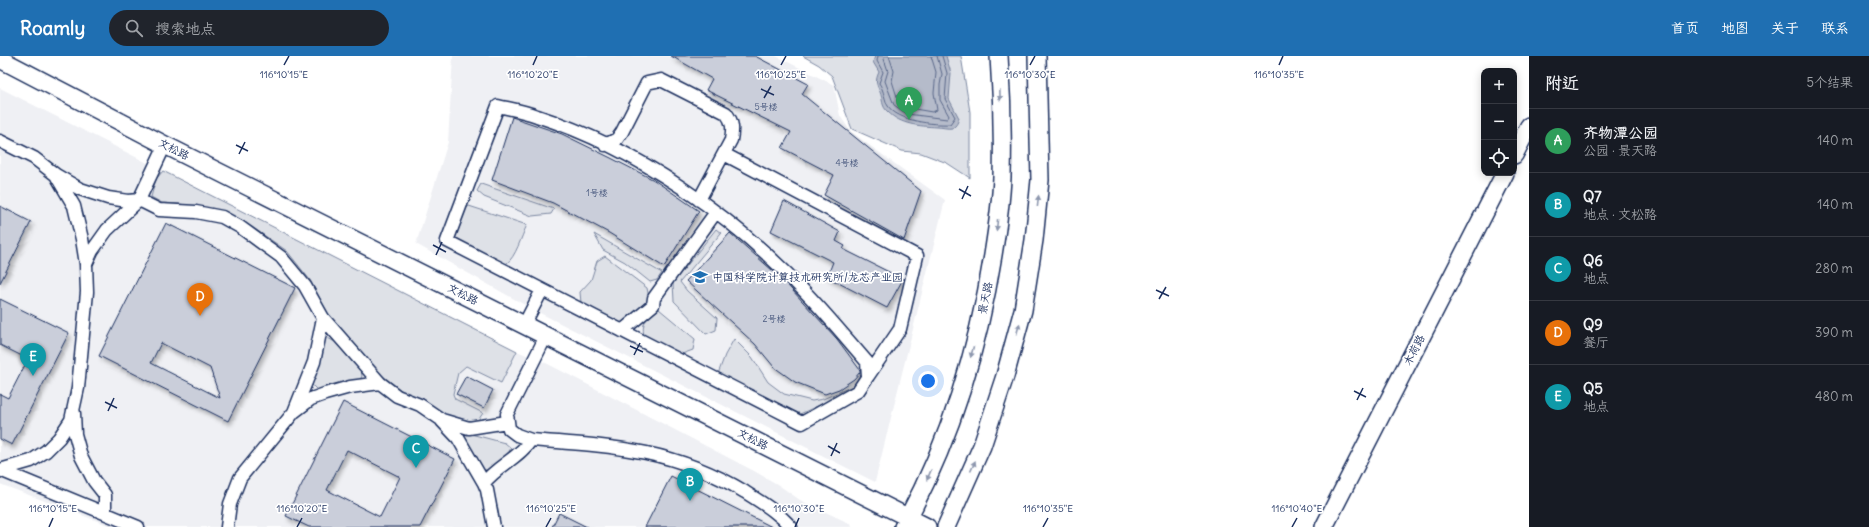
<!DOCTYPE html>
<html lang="zh">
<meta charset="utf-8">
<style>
:root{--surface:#171b24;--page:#20242c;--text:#f1f3f6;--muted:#9ea1a6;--line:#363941;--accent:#1f6fb2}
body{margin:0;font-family:Delius,"LXGW WenKai TC",sans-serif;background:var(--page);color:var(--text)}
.controls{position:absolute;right:12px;top:12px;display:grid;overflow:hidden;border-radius:8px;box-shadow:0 2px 10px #0003}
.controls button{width:36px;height:36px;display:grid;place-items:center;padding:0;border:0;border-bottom:1px solid var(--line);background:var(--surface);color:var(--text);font:20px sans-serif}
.you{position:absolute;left:928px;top:325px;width:14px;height:14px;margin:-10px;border:3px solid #fff;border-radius:50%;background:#1a73e8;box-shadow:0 0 0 6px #1a73e833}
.badge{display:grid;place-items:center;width:26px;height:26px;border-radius:50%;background:var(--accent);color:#fff;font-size:13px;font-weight:700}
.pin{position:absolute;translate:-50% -33px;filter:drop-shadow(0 1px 2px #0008)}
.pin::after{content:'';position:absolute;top:21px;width:14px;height:12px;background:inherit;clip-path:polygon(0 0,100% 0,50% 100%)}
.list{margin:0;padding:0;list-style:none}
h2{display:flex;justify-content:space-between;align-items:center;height:52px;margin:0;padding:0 16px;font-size:17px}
h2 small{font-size:13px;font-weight:400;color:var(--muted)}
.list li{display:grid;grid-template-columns:26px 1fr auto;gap:12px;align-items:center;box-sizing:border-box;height:64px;padding:0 16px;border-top:1px solid var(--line)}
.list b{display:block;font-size:15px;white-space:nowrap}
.list p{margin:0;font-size:13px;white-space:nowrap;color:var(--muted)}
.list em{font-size:13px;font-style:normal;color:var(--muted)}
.icon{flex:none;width:22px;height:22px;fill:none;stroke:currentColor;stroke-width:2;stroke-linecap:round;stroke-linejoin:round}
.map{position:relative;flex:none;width:1529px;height:471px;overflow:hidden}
header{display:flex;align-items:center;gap:24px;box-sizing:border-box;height:56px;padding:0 20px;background:var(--accent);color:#fff}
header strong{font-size:19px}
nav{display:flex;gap:22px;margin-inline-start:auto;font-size:14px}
.search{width:280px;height:36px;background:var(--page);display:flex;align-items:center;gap:10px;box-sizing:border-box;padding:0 14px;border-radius:22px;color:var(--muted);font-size:15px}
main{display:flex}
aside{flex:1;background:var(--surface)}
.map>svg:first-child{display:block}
</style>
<header>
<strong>Roamly</strong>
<div class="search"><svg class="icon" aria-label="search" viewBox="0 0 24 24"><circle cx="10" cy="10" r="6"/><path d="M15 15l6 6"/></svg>搜索地点</div>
<nav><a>首页</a><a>地图</a><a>关于</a><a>联系</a></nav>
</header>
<main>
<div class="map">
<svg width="1529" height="471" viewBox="0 0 1529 471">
<defs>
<filter id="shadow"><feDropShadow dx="2.5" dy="4" stdDeviation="2" flood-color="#0004"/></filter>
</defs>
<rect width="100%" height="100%" fill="#fff"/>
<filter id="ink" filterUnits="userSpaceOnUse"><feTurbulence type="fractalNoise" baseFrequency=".025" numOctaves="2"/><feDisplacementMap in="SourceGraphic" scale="8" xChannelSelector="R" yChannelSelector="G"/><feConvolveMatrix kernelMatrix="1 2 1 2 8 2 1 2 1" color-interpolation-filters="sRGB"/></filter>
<g filter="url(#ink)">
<!-- built -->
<path fill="#eff0f4" d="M453,0H776L834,29L840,60L851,76L945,144L875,426L532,253L416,188L448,86Z
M0,32L517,295L548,308L754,415L777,428L800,444L851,468L852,471H113L0,428Z"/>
<!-- green -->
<path fill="#dee1e7" stroke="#7c88a2" d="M803,0H961L970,56V122L947,107L921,97L902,95L852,73L832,20L819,9Z
M163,115L517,295L501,327L466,310L458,317L453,338L455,343L483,357L479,363L471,367L446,359L405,337L378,316L331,263L310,224L287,195L252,171L224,156L180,148L162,147L151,141L156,123Z
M481,128L554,153L551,158L532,160L484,141L477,135Z
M469,150L527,169C521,181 516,201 506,208L455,183L463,155Z
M716,173L721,177L680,226L687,235L717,262L716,274L706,278L674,245L673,227Z
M594,178L662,217L657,224L650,226L625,206L603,194Z
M605,200L647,232L649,242L636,262L624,268L581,247L580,236L591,224L597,205Z
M659,253L695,283L693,294L682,298L644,280C641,264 648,262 659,253Z
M326,281L335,286L361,315L362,320L359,326L330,330L323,335L316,333L312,329L322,285Z
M734,283L752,301L768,326L784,338L812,345L823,343L855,329L850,335L800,358L718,318L725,299Z
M467,377L505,387L511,392C506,401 492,415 482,414L463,382Z"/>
<!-- water -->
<path fill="#b5bbca" stroke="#77839f" d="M875,0H946L951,17L949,43L959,62C958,65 957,70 952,72C948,73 942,71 937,71C919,70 901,69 888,56C881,50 883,43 880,36C876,27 875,25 879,16L873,6Z"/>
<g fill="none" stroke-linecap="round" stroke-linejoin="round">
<!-- shore -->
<path stroke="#596789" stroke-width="1" d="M878,0L877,5L883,16L879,27C884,34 885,46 888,50C898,65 933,69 950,68L955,61L945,43L947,17L942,0
M883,0L888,15L885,25L894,49L907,58L947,63L949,60L940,44V29L942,18L937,0
M889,0L894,15L892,25L898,44L909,52L932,56L937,54L934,37L936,16L931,0"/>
</g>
<!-- building -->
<path fill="#caceda" stroke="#1b2f5e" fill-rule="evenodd" filter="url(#shadow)" d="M671,0H755L808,28L802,38L921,135L904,184L824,139L834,119L782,92L791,76L706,34L712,23Z
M512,61L562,78L611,102L654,124L699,155L664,211L609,177L553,147L492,124Z
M784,145L840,176L836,185L845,190L843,193L903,223L887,252L827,221L833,206L771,175Z
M0,150L31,166L0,227Z
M166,167L295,232L228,365L99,300ZM161,287L210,312L220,342L151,307Z
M730,177L781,222L837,283L860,314V316L854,323L839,333L825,338L795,326L774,311L755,288L686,225Z
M0,243L69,277L12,389L0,383V338L8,342L28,303L0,289Z
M466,320L493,334L484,352L456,338Z
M343,346L455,403L420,471H309L286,460ZM347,394L400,421L380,461L327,434Z
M671,420L772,471H645Z
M559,457L587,471H552Z"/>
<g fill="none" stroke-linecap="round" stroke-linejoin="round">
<!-- street casing -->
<g stroke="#1b2f5e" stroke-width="15">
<path id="street" d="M498,50C511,53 524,55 537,60C637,92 735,161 807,238C828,260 847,283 867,306L868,320L858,335L802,367L447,185Z
M0,85L34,102L56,119L80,133L108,142L128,145L139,144L159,154L196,156L222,161L240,171L281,201L305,230L323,262L380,327L397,340L420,349L442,364L469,372L507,366
M605,89L617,83L622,76L647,27L661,24L726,57C733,66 733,73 731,84L699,144
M724,98L917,200L900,273L868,320
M86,208L92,195L107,174L139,144L165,89
M524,269L542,234
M622,275L653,249L654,242L716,156
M546,280L507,358L509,373L517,379L531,384C612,390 674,393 745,436C762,447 778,456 791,471
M294,356L314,306L323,262
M74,357L75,378L81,400L94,425L105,439V457
M442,365L458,382L484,427L487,434L494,471
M0,414L31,405L46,395L59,382L71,364L78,332L87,236L86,208L82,183L74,150L57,121
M0,414L138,471
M484,427C497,410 519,402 531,384
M227,471L230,448L240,422L294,356L311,343L325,338L350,331L380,327"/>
</g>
<!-- secondary casing -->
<g stroke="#1b2f5e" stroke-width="20">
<path id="secondary" d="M0,3L165,89L927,471
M1514,99L1529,70
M903,471C949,388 978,293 993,199C997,174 1001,147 1002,121C1003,81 1002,40 999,0
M946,471L982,390L1005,320L1023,254L1034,184L1040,124L1037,0
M1324,471L1505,117"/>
</g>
<!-- street -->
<use href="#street" stroke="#fff" stroke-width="12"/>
<!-- secondary -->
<use href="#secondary" stroke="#fff" stroke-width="17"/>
</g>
<!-- one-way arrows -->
<defs><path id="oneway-solid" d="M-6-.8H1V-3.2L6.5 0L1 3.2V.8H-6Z"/></defs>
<g fill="#8d97ae">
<use href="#oneway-solid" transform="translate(1000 39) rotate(88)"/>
<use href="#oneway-solid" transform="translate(1038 145) rotate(-84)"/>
<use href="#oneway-solid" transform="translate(997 169) rotate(96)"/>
<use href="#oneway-solid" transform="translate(1018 273) rotate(-75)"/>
<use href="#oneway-solid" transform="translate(972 296) rotate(105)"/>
<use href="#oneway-solid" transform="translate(973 410) rotate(-66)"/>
<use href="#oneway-solid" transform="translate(929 419) rotate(113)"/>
</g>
</g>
<!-- ticks -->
<path fill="none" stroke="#1b2f5e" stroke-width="1.5" d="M284,9L289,0M533,9L537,0M781,9L786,0M1030,9L1035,0M1279,9L1283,0M761,33L774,39M764,42L771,30M236,89L248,95M239,98L245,86M959,133L971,140M962,143L968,130M433,189L446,196M436,199L442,186M1156,234L1169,240M1159,243L1166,231M630,290L643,296M634,299L640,287M1354,335L1366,341M1357,344L1363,332M105,346L117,352M108,355L114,342M828,390L840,397M831,400L837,387M49,471L53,462M297,471L302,462M546,471L551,462M795,471L799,462M1043,471L1048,462M1292,471L1297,462"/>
<!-- icons -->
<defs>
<g id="university-bare" transform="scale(1.2)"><path d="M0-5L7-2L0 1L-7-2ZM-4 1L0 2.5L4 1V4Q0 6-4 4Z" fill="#1f6fb2" stroke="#fff" stroke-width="2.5" paint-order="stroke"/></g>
</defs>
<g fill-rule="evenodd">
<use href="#university-bare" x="700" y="221"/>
</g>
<g text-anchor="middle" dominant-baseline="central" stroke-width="3.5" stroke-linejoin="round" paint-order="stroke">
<!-- number labels -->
<g font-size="9" fill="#47577d">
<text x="766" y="50">5号楼</text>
<text x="847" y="106">4号楼</text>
<text x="597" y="136">1号楼</text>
<text x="774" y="262">2号楼</text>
</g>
<!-- street labels -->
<g font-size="11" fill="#1b2f5e" stroke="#fff">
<text transform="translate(174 93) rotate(27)">文松路</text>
<text transform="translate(463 238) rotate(27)">文松路</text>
<text transform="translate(985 242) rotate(-78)">景天路</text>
<text transform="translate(1414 294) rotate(-63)">木荷路</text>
<text transform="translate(753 383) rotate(27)">文松路</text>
</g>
<!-- poi labels -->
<g font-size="11" fill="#1b2f5e" stroke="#fff" text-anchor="start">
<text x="712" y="221">中国科学院计算技术研究所/龙芯产业园</text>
</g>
</g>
<g font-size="10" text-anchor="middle" fill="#1b2f5e" stroke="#fff" stroke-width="3.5" stroke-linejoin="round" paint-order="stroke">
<text x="284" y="22">116°10'15"E</text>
<text x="533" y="22">116°10'20"E</text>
<text x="781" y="22">116°10'25"E</text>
<text x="1030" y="22">116°10'30"E</text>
<text x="1279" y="22">116°10'35"E</text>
<text x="53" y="456">116°10'15"E</text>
<text x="302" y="456">116°10'20"E</text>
<text x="551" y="456">116°10'25"E</text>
<text x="799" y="456">116°10'30"E</text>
<text x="1048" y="456">116°10'35"E</text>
<text x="1297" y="456">116°10'40"E</text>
</g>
</svg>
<div class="controls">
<button>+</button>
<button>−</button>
<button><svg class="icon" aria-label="locate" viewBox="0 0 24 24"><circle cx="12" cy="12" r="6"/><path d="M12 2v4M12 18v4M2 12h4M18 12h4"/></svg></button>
</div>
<div class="you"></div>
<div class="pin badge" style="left:909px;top:64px;background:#2e9e5b">A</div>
<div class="pin badge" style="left:690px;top:445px;background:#0f9aa8">B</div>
<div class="pin badge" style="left:416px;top:412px;background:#0f9aa8">C</div>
<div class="pin badge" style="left:200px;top:260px;background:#e8710a">D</div>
<div class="pin badge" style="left:33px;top:320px;background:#0f9aa8">E</div>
</div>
<aside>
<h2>附近<small>5个结果</small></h2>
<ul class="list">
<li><span class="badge" style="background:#2e9e5b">A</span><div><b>齐物潭公园</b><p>公园 · 景天路</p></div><em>140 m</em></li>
<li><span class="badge" style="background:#0f9aa8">B</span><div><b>Q7</b><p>地点 · 文松路</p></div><em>140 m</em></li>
<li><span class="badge" style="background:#0f9aa8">C</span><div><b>Q6</b><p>地点</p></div><em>280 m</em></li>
<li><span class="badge" style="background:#e8710a">D</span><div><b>Q9</b><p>餐厅</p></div><em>390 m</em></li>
<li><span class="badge" style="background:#0f9aa8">E</span><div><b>Q5</b><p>地点</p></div><em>480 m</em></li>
</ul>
</aside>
</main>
